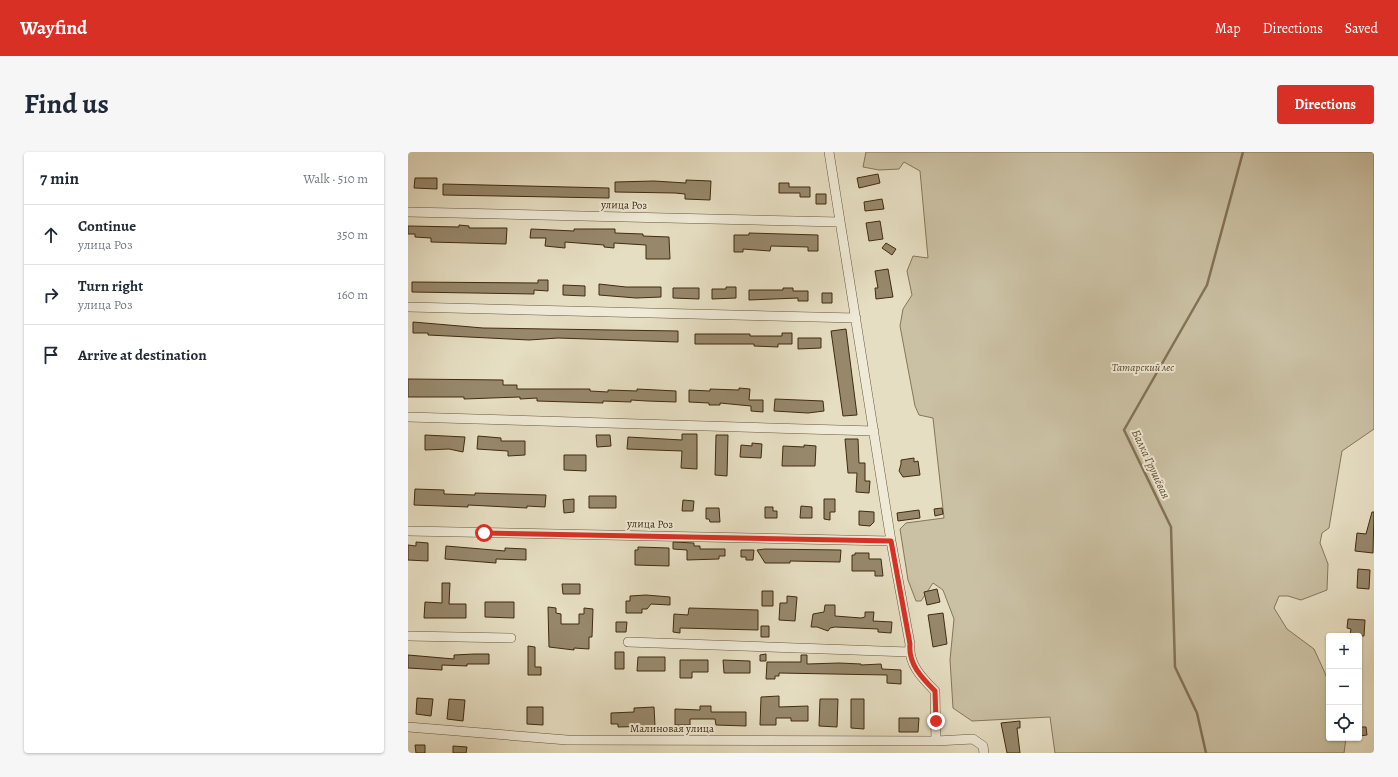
<!DOCTYPE html>
<meta charset="utf-8">
<style>
:root{--surface:#fff;--page:#f6f6f7;--text:#1f2937;--muted:#747a83;--line:#e0e1e3;--accent:#d93025}
body{margin:0;font-family:Alegreya,serif;background:var(--page);color:var(--text)}
.controls{position:absolute;right:12px;bottom:12px;display:grid;overflow:hidden;border-radius:4px;box-shadow:0 1px 3px #0004}
.controls button{width:36px;height:36px;display:grid;place-items:center;padding:0;border:0;border-bottom:1px solid var(--line);background:var(--surface);color:var(--text);font:20px sans-serif}
.stop{position:absolute;width:12px;height:12px;margin:-9px;border:3px solid #d93025;border-radius:50%;background:#fff}
.stop.end{background:#d93025;border-color:#fff;box-shadow:0 1px 4px #0008}
.list{margin:0;padding:0;list-style:none}
h2{display:flex;justify-content:space-between;align-items:center;height:52px;margin:0;padding:0 16px;font-size:17px}
h2 small{font-size:13px;font-weight:400;color:var(--muted)}
.list li{display:grid;grid-template-columns:26px 1fr auto;gap:12px;align-items:center;box-sizing:border-box;height:60px;padding:0 16px;border-top:1px solid var(--line)}
.list b{display:block;font-size:15px;white-space:nowrap}
.list p{margin:0;font-size:13px;white-space:nowrap;color:var(--muted)}
.list em{font-size:13px;font-style:normal;color:var(--muted)}
.icon{flex:none;width:22px;height:22px;fill:none;stroke:currentColor;stroke-width:2;stroke-linecap:round;stroke-linejoin:round}
.map{position:relative;flex:none;width:966px;height:601px;overflow:hidden;border-radius:4px}
header{display:flex;align-items:center;gap:24px;box-sizing:border-box;height:56px;padding:0 20px;background:var(--accent);color:#fff}
header strong{font-size:19px}
nav{display:flex;gap:22px;margin-inline-start:auto;font-size:14px}
.intro{display:flex;align-items:center;justify-content:space-between;box-sizing:border-box;height:96px;padding:0 24px}
h1{margin:0;font-size:28px}
.button{padding:10px 18px;border-radius:4px;background:var(--accent);color:#fff;font-size:14px;font-weight:700}
main{display:flex;gap:24px;padding:0 24px}
aside{flex:1;background:var(--surface);border-radius:4px;box-shadow:0 1px 3px #0004}
.map>svg:first-child{display:block}
</style>
<header>
<strong>Wayfind</strong>
<nav><a>Map</a><a>Directions</a><a>Saved</a></nav>
</header>
<div class="intro"><h1>Find us</h1><a class="button">Directions</a></div>
<main>
<aside>
<h2>7 min<small>Walk · 510 m</small></h2>
<ul class="list">
<li><svg class="icon" aria-label="ahead" viewBox="0 0 24 24"><path d="M12 20V5M6 11l6-6 6 6"/></svg><div><b>Continue</b><p>улица Роз</p></div><em>350 m</em></li>
<li><svg class="icon" aria-label="right" viewBox="0 0 24 24"><path d="M7 20v-9h11M14 6l5 5-5 5"/></svg><div><b>Turn right</b><p>улица Роз</p></div><em>160 m</em></li>
<li><svg class="icon" aria-label="arrive" viewBox="0 0 24 24"><path d="M6 21V4h12l-3 4 3 4H6"/></svg><div><b>Arrive at destination</b></div></li>
</ul>
</aside>
<div class="map">
<svg width="966" height="601" viewBox="0 0 966 601">
<rect width="100%" height="100%" fill="#e6dec2"/>
<filter id="stains"><feTurbulence type="fractalNoise" baseFrequency=".005" numOctaves="4"/><feColorMatrix values="0 0 0 0 .2 0 0 0 0 .09 0 0 0 0 .02 0 0 0 .5 -.17"/></filter>
<radialGradient id="worn" r=".72"><stop offset=".6" stop-color="#630" stop-opacity="0"/><stop offset="1" stop-color="#630" stop-opacity=".3"/></radialGradient>
<!-- green -->
<path fill="#cac0a3" stroke="#867658" d="M458,0H966V277L934,299L921,376L914,381L912,391L920,412L919,438L893,448L880,444H871L866,456L879,477L906,497L917,521L921,532V586H938L936,601H647L642,565L564,569L545,556L542,508L546,467L535,438L525,431L513,449H508L500,428L492,377L498,371L536,366L525,266L511,263L507,254L492,174L495,157L504,143L499,119L505,104L520,106L512,19L496,10L491,17L471,18L455,15Z"/>
<g fill="none" stroke-linecap="round" stroke-linejoin="round">
<!-- stream -->
<path stroke="#837255" stroke-width="2.5" d="M798,601L789,561L767,515L763,375L716,278L799,133L835,0"/>
</g>
<!-- building -->
<path fill="#97886c" stroke="#422b0e" d="M470,22L472,31L451,36L449,26Z
M7,26H29V37L6,36Z
M278,28L303,29L302,48L277,47V42L267,41L207,40V30L246,29L278,31Z
M371,31H381V35H402V45H392V41H371Z
M35,32L201,36V46L35,43Z
M408,42H418V52H408Z
M474,47L476,57L457,59L456,50Z
M472,69L475,87L461,89L458,71Z
M51,73L61,74V76H99L98,92L23,90V86L7,85V82H0V74L51,75Z
M123,77L166,79V77H207V81L235,82V84L261,85L262,107H238V93L206,91V96L196,95V93L157,90V96L137,94L138,86H122Z
M341,81L410,83V99H400V95L363,94L362,99L335,97V100H326V83H341Z
M478,91L488,97L484,103L474,96Z
M480,117L485,145L468,147L467,136H470L467,119Z
M130,128H140V139L126,138V142L4,140V130L130,131Z
M191,132L218,135H253V145L228,146L191,143Z
M155,133L177,134V144L155,143Z
M318,135H328V146L304,147V137H318Z
M265,136H291V147L265,146Z
M375,136H385V139H400V149H390V146L341,148V138H375Z
M414,141H424V151H414Z
M5,170L75,176L270,179V190L150,186L121,188L20,183V181H5Z
M438,177L449,263L435,264L423,179Z
M374,181H384V192H370V195L346,194V192H287V182H342V184H374Z
M390,186H413V196L390,197Z
M0,227L95,228V233H109V237H182V239L200,240V238L229,239V237L268,239V250L239,249L223,248V250L195,249V251L129,249V246L112,247V245L56,247V245H0Z
M331,236L342,237L341,248H355V260L343,259V254L312,251V253H301V251L281,250V238L302,239V237L331,238Z
M367,247L415,249L416,259L400,261L366,259Z
M274,282H289V317L273,316L274,299L219,297L220,285L274,288Z
M17,283L57,285L55,300L41,297L17,298Z
M188,283H202L203,294L189,295Z
M308,283H320L319,324L307,323Z
M70,284L93,286V289H117V303L100,304V299L69,297Z
M437,287H450L451,311H457V329H462L461,341L448,340L449,321H440Z
M344,291L354,292L353,306L332,305L333,293L344,294Z
M396,293L408,294L407,314H374L375,294L396,295Z
M156,303H178V319L156,318Z
M506,306V310L510,309L512,323L495,325L491,319L493,312V308Z
M7,337L36,338V342L67,343V341L138,343L137,355L119,354V356L60,353V355L6,353Z
M181,344H208V356H181Z
M166,347V360L156,361L155,348Z
M416,347H427V360H422V368L416,367Z
M275,348L286,349L285,359H274Z
M393,354L404,355V366H392Z
M357,355H365V359H369V366H357Z
M298,356H311L312,370H302L301,367H298Z
M534,356L535,362L527,364L526,357Z
M511,358L512,366L490,369L489,361Z
M451,359L466,360V370L462,374L451,373Z
M964,360H966L965,401L947,399L949,381L958,382Z
M8,390L20,391V409L0,408V393L8,394Z
M265,390L286,391V394H292V397H317V404H311V407L279,408V398L265,397Z
M38,394L97,399V396L118,397V408L88,407V411L37,407Z
M230,395L261,396V414L227,413V398H230Z
M357,397L433,398L432,410L382,409V411H357L349,398Z
M333,398H346L345,408H338V405H333Z
M447,401H461V407H473L475,424H467V419H444V403H447Z
M950,417L962,418L961,437L949,436Z
M34,431H42L41,452H58V466H16L17,450L34,451Z
M154,432H172V442H155Z
M529,437L532,450L519,453L516,440Z
M354,439H365V454H354Z
M238,443L262,445V453L243,452L239,457H234V461H218V449H222V444Z
M379,444L389,445L387,469L371,468L372,451H379Z
M77,450H106V466L77,465Z
M417,453H427V464L453,466L457,465V460H466L465,469L484,470L483,481L470,480V477L427,475L422,476L420,479L409,475H403L405,462L416,460Z
M140,455L148,456V461L153,462V472H171V462H176V456L185,457L184,485H181V497L166,496V498L141,495Z
M281,456L350,458V478L272,476V481L265,480L266,462L280,463Z
M535,461L539,492L525,495L520,463Z
M940,467L957,468L956,484L942,483L943,477L939,476Z
M208,470H219L218,480H208Z
M353,474H361V485H353Z
M120,494L127,495V515H133V523H120Z
M207,500H216V517H207Z
M66,502H81V512H59V514L34,513V518L0,516V503L46,507V503Z
M358,502V509H352V503Z
M393,503H399V512L431,511L453,512V513L473,512L474,517L493,518V532L479,531V523L371,521V524H367V527H358L359,510H393Z
M230,505H257V519H229Z
M272,508H300V520H284V526H272Z
M315,508L342,509V521H316Z
M371,544V555L400,554V569H383V566H368V573H352L353,545Z
M9,546L25,547L23,564L8,562Z
M41,547L57,548L55,569L39,567Z
M412,547H430L429,575L411,574Z
M443,547H456V577L443,576Z
M292,554H303V560H338V574L308,573L307,567H282V573H267V557L292,558Z
M119,555H135V573L119,572Z
M246,555L247,574L210,575V572H203V561L226,560V556Z
M491,566H511L510,580H491Z
M612,569V576H609L612,601H599L593,571Z
M951,575H958L959,583L951,584Z
M7,593H17V601H8Z
M45,594L59,595L58,601H45Z"/>
<g fill="none" stroke-linecap="round" stroke-linejoin="round">
<!-- street casing -->
<g stroke="#6b583b" stroke-width="10">
<path id="street" d="M421,0L483,389L502,492C500,512 514,526 527,539L528,589L565,587L575,594L576,601
M0,60L432,70
M0,155L448,166
M0,265L466,279
M0,379L483,389
M0,484L103,486
M220,490L501,500
M0,575L159,588L528,589"/>
</g>
<!-- street -->
<use href="#street" stroke="#efead7" stroke-width="9"/>
</g>
<g fill="none" stroke-linecap="round" stroke-linejoin="round">
<!-- route -->
<path stroke="#d93025" stroke-width="5" d="M76,381L483,389L502,492C500,512 514,526 527,539L528,569"/>
</g>
<g text-anchor="middle" dominant-baseline="central" stroke-width="4" stroke-linejoin="round" paint-order="stroke">
<!-- street labels -->
<g font-size="11" fill="#422b0e" stroke="#efead7">
<text transform="translate(216 53) rotate(1)">улица Роз</text>
<text transform="translate(242 372) rotate(1)">улица Роз</text>
<text x="264" y="576">Малиновая улица</text>
</g>
<!-- park labels -->
<g font-size="11" font-style="italic" fill="#5d492c" stroke="#efead7">
<text x="735" y="215">Татарский лес</text>
</g>
<!-- water labels -->
<g font-size="12" font-style="italic" fill="#624e32" stroke="#efead7">
<text transform="translate(743 312) rotate(65)">Балка Грушёвая</text>
</g>
</g>
<rect width="100%" height="100%" filter="url(#stains)"/>
<rect width="100%" height="100%" fill="url(#worn)"/>
</svg>
<div class="controls">
<button>+</button>
<button>−</button>
<button><svg class="icon" aria-label="locate" viewBox="0 0 24 24"><circle cx="12" cy="12" r="6"/><path d="M12 2v4M12 18v4M2 12h4M18 12h4"/></svg></button>
</div>
<div class="stop" style="left:76px;top:381px"></div>
<div class="stop end" style="left:528px;top:569px"></div>
</div>
</main>
